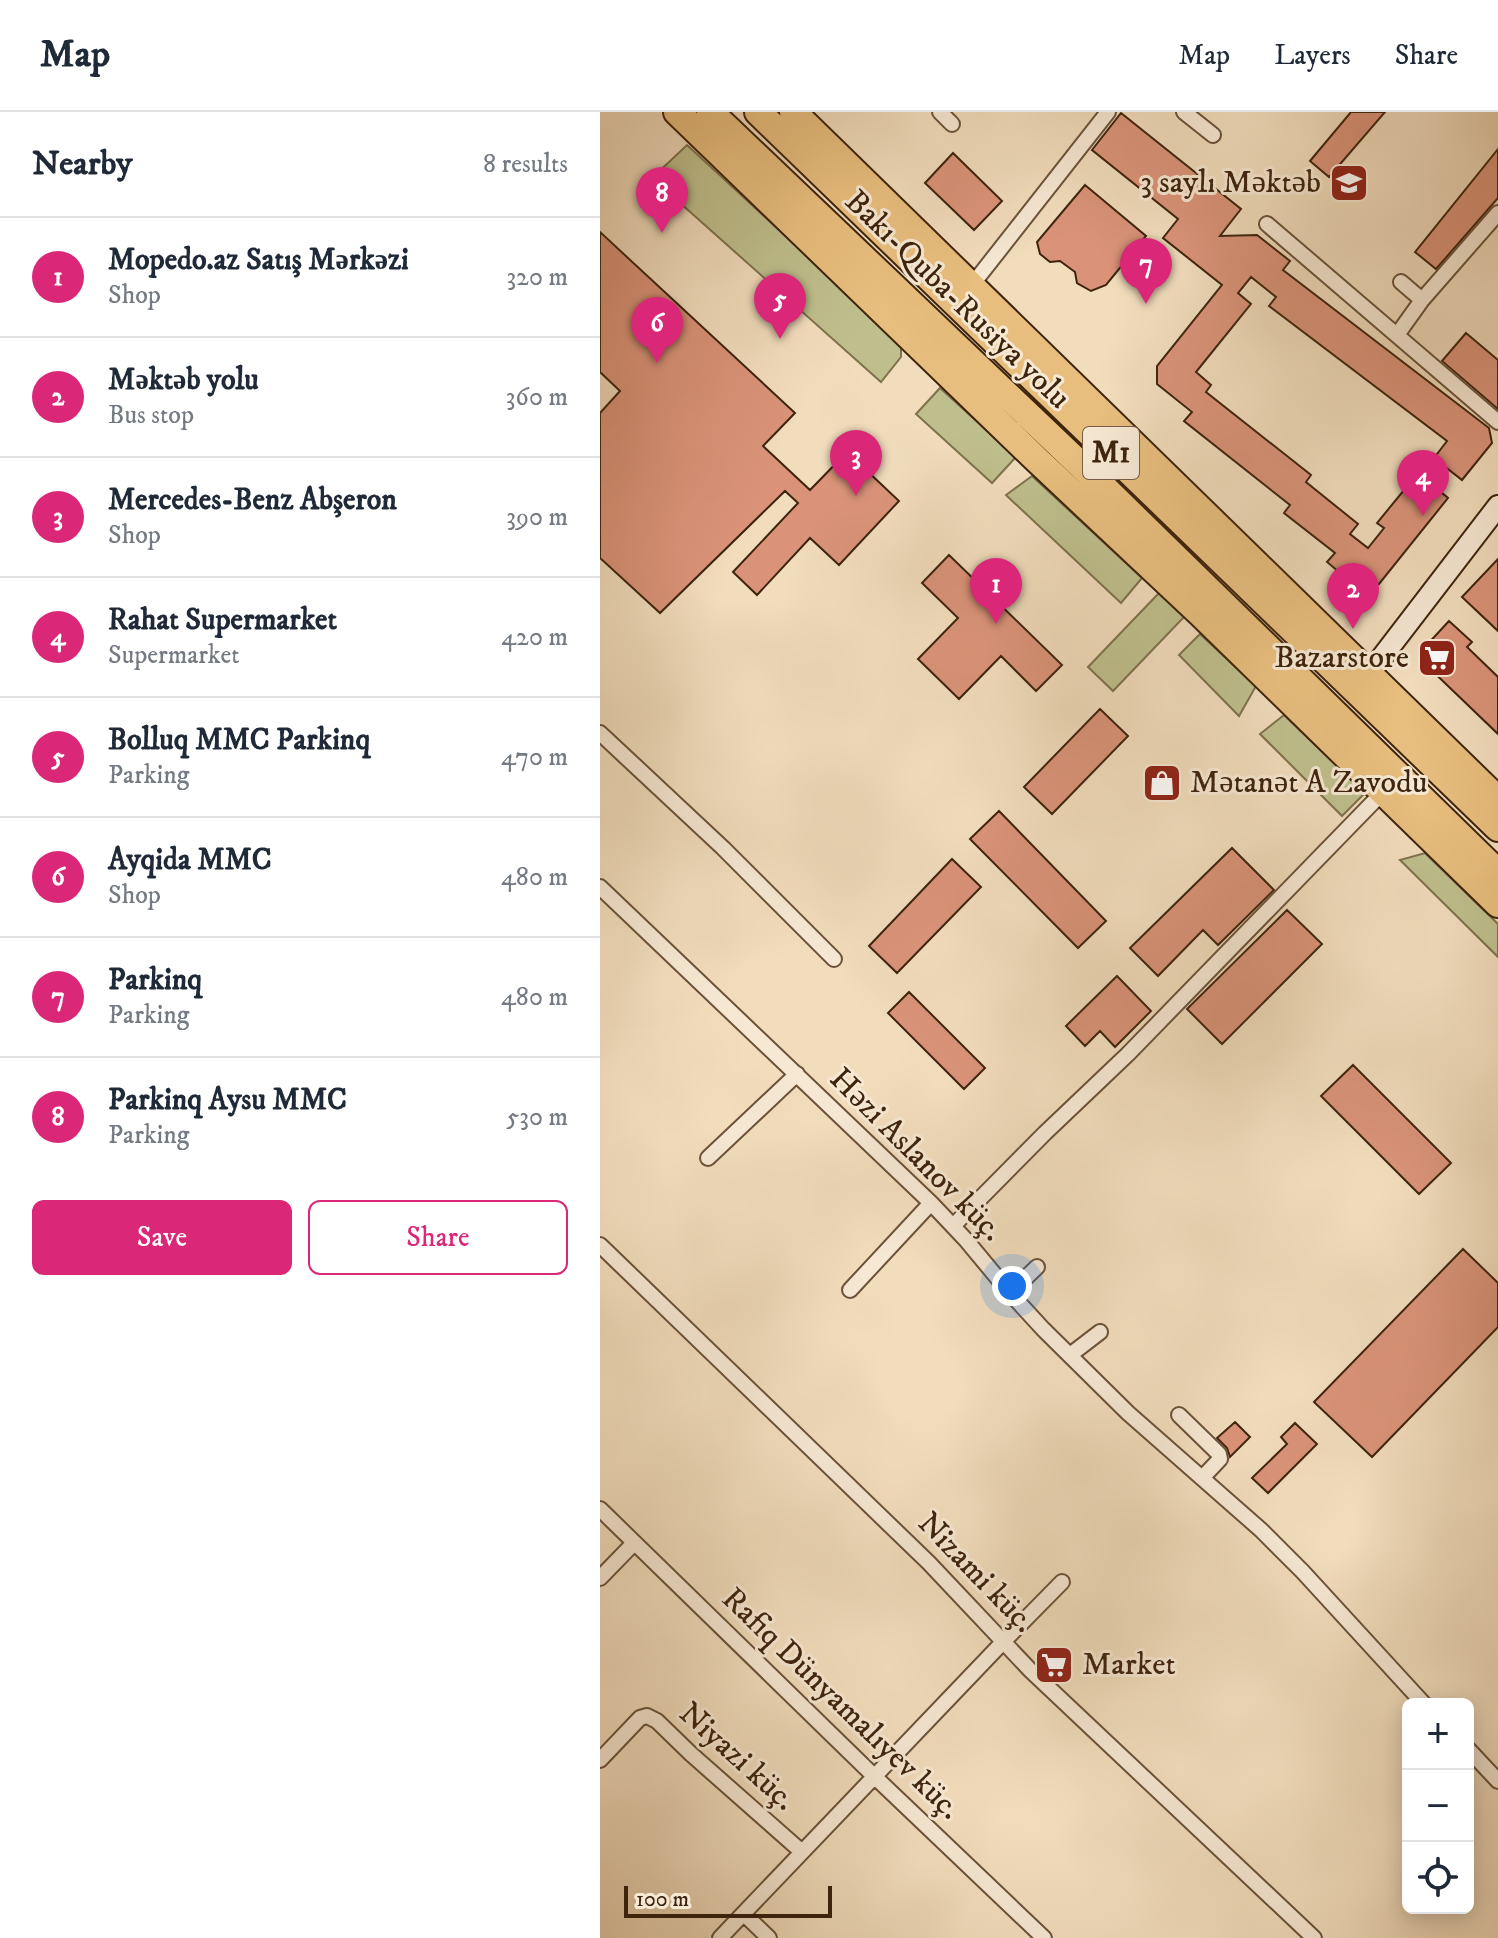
<!DOCTYPE html>
<meta charset="utf-8">
<style>
:root{--surface:#fff;--page:#f2f2f3;--text:#1f2937;--muted:#747a83;--line:#e0e1e3;--accent:#db2777}
body{margin:0;font-family:"IM FELL DW Pica",serif;background:var(--page);color:var(--text)}
.controls{position:absolute;right:24px;bottom:24px;display:grid;overflow:hidden;border-radius:12px;box-shadow:0 4px 20px #0003}
.controls button{width:72px;height:72px;display:grid;place-items:center;padding:0;border:0;border-bottom:2px solid var(--line);background:var(--surface);color:var(--text);font:40px sans-serif}
.scale{position:absolute;left:24px;bottom:20px;width:208px;box-sizing:border-box;padding-left:8px;border:4px solid #3e240d;border-top:0;font-size:22px;line-height:28px;white-space:nowrap;color:#3e240d;-webkit-text-stroke:6px #f6e8d3;paint-order:stroke}
.you{position:absolute;left:412px;top:1174px;width:28px;height:28px;margin:-20px;border:6px solid #fff;border-radius:50%;background:#1a73e8;box-shadow:0 0 0 12px #1a73e833}
.badge{display:grid;place-items:center;width:52px;height:52px;border-radius:50%;background:var(--accent);color:#fff;font-size:26px;font-weight:700}
.pin{position:absolute;translate:-50% -66px;filter:drop-shadow(0 2px 4px #0008)}
.pin::after{content:'';position:absolute;top:42px;width:28px;height:24px;background:inherit;clip-path:polygon(0 0,100% 0,50% 100%)}
.list{margin:0;padding:0;list-style:none}
h2{display:flex;justify-content:space-between;align-items:center;height:104px;margin:0;padding:0 32px;font-size:34px}
h2 small{font-size:26px;font-weight:400;color:var(--muted)}
.list li{display:grid;grid-template-columns:52px 1fr auto;gap:24px;align-items:center;box-sizing:border-box;height:120px;padding:0 32px;border-top:2px solid var(--line)}
.list b{display:block;font-size:30px;white-space:nowrap}
.list p{margin:0;font-size:26px;white-space:nowrap;color:var(--muted)}
.list em{font-size:26px;font-style:normal;color:var(--muted)}
.actions{display:flex;gap:16px;padding:24px 32px}
.actions a{flex:1;padding:18px 0;border:2px solid var(--accent);border-radius:12px;text-align:center;font-size:28px;color:var(--accent)}
.actions .main{background:var(--accent);color:#fff}
.icon{flex:none;width:44px;height:44px;fill:none;stroke:currentColor;stroke-width:2;stroke-linecap:round;stroke-linejoin:round}
.map{position:relative;flex:none;width:898px;height:1826px;overflow:hidden}
header{display:flex;align-items:center;gap:48px;box-sizing:border-box;height:112px;padding:0 40px;background:var(--surface);border-bottom:2px solid var(--line)}
header strong{font-size:38px}
nav{display:flex;gap:44px;margin-inline-start:auto;font-size:28px}
main{display:flex}
aside{flex:1;background:var(--surface)}
.map>svg:first-child{display:block}
</style>
<header>
<strong>Map</strong>
<nav><a>Map</a><a>Layers</a><a>Share</a></nav>
</header>
<main>
<aside>
<h2>Nearby<small>8 results</small></h2>
<ul class="list">
<li><span class="badge">1</span><div><b>Mopedo.az Satış Mərkəzi</b><p>Shop</p></div><em>320 m</em></li>
<li><span class="badge">2</span><div><b>Məktəb yolu</b><p>Bus stop</p></div><em>360 m</em></li>
<li><span class="badge">3</span><div><b>Mercedes-Benz Abşeron</b><p>Shop</p></div><em>390 m</em></li>
<li><span class="badge">4</span><div><b>Rahat Supermarket</b><p>Supermarket</p></div><em>420 m</em></li>
<li><span class="badge">5</span><div><b>Bolluq MMC Parkinq</b><p>Parking</p></div><em>470 m</em></li>
<li><span class="badge">6</span><div><b>Ayqida MMC</b><p>Shop</p></div><em>480 m</em></li>
<li><span class="badge">7</span><div><b>Parkinq</b><p>Parking</p></div><em>480 m</em></li>
<li><span class="badge">8</span><div><b>Parkinq Aysu MMC</b><p>Parking</p></div><em>530 m</em></li>
</ul>
<div class="actions"><a class="main">Save</a><a>Share</a></div>
</aside>
<div class="map">
<svg width="898" height="1826" viewBox="0 0 898 1826">
<rect width="100%" height="100%" fill="#f1dcbc"/>
<filter id="stains"><feTurbulence type="fractalNoise" baseFrequency=".0025" numOctaves="4"/><feColorMatrix values="0 0 0 0 .2 0 0 0 0 .09 0 0 0 0 .02 0 0 0 .5 -.17"/></filter>
<radialGradient id="worn" r=".72"><stop offset=".6" stop-color="#630" stop-opacity="0"/><stop offset="1" stop-color="#630" stop-opacity=".3"/></radialGradient>
<!-- green -->
<path fill="#bfbf8d" stroke="#7e724d" stroke-width="2" d="M87,33L301,231V245L281,270L52,66Z
M340,276L416,345L392,371L316,302Z
M432,364L542,466L521,491L406,383Z
M559,481L584,505L513,579L488,555Z
M600,522L656,574L639,604L579,543Z
M684,603L765,681L742,704L660,622Z
M825,741L898,812V845L800,748Z"/>
<!-- building -->
<path fill="#da9379" stroke="#3e240d" stroke-width="2" d="M751,0H785L729,65L710,49Z
M521,1L641,97L620,124L657,123L690,149L683,158L889,316L892,331L862,368L834,346L847,329L669,194L676,185L651,165L638,181L651,192L596,260L611,273L606,280L711,363L706,370L758,412L750,422L768,436L784,416L777,411L818,361L848,386L779,472L757,475L727,450L735,441L684,401L690,393L584,309L592,300L557,272V254L622,173L563,126L578,107L492,38Z
M898,37V86L836,157L815,140Z
M353,41L402,89L374,118L325,71Z
M485,73L546,124L506,173L491,179L477,171L475,160L460,149L450,150L440,142L437,130Z
M0,120L195,301L163,334L210,378L247,340L299,389L239,453L210,426L157,483L133,460L198,391L185,379L60,501L0,446V301L20,279L0,260Z
M866,221L898,248V297L842,249Z
M349,443L462,553L436,579L401,544L359,587L318,547L358,506L322,471Z
M898,447V519L862,485Z
M849,509L872,530L867,535L898,565V622L823,550L821,541L823,537Z
M500,597L528,624L452,702L424,675Z
M399,699L506,809L478,836L370,727Z
M632,736L674,778L618,833L603,818L558,864L530,836Z
M352,747L381,775L297,861L269,834Z
M687,798L722,832L622,932L587,897Z
M517,864L551,899L515,935L500,919L485,934L466,914Z
M309,880L385,956L364,977L288,901Z
M753,953L851,1051L819,1082L721,984Z
M863,1137L898,1171V1215L772,1345L714,1290Z
M635,1310L650,1325L630,1345L627,1336L617,1326Z
M695,1311L717,1332L668,1381L652,1366L687,1332L681,1325Z"/>
<g fill="none" stroke-linecap="round" stroke-linejoin="round">
<!-- street casing -->
<g stroke="#6b5239" stroke-width="18">
<path id="street" d="M340,0L352,12
M584,0L613,23
M667,112L898,310
M801,170L822,188L898,101
M372,173L508,0
M797,223L822,188
M0,621L123,736L234,847
M0,775L331,1091L366,1128L410,1181L443,1217L528,1301L661,1418L703,1460L824,1592
M108,1046L197,962
M353,1114L445,1021L528,942L783,680
M0,1133L329,1451L431,1559L714,1826
M250,1178L331,1091
M410,1181L437,1155
M470,1243L500,1220
M579,1303L619,1342L620,1347L603,1365
M0,1397L275,1665L444,1826
M0,1466L34,1431
M868,1637L898,1669
M0,1648L40,1606L47,1604L57,1609L91,1642L202,1740
M144,1802L169,1826
M120,1826L403,1530L462,1470"/>
</g>
<!-- secondary casing -->
<g stroke="#3e240d" stroke-width="24">
<path id="secondary" d="M769,562L898,394"/>
</g>
<!-- highway casing -->
<g stroke="#3e240d" stroke-width="30">
<path id="highway" d="M77,0L436,347L601,502L898,792
M110,0L489,361L898,761
M158,0L898,716
M193,0L898,688"/>
</g>
<!-- street -->
<use href="#street" stroke="#f6e8d3" stroke-width="14"/>
<!-- secondary -->
<use href="#secondary" stroke="#f6e8d3" stroke-width="20"/>
<!-- highway -->
<use href="#highway" stroke="#e8be7e" stroke-width="26"/>
</g>
<!-- icons -->
<defs>
<g id="school-square" transform="scale(2)"><rect x="-9" y="-9" width="18" height="18" rx="4" fill="#8f2418" stroke="#f6e8d3"/><path d="M0-5L7-2L0 1L-7-2ZM-4 1L0 2.5L4 1V4Q0 6-4 4Z" fill="#fff"/></g>
<g id="supermarket-square" transform="scale(2)"><rect x="-9" y="-9" width="18" height="18" rx="4" fill="#8f2418" stroke="#f6e8d3"/><path d="M-6-5.5h2.5l.6 2H6L4.5 2H-2.5L-4.4-4H-6ZM-1.5 3.2a1.3 1.3 0 1 0 .1 0ZM3 3.2a1.3 1.3 0 1 0 .1 0Z" fill="#fff"/></g>
<g id="shop-square" transform="scale(2)"><rect x="-9" y="-9" width="18" height="18" rx="4" fill="#8f2418" stroke="#f6e8d3"/><path d="M-5-2.5h2.3a2.7 3.5 0 0 1 5.4 0H5L5.5 6h-11ZM-1.5-2.5h3a1.5 2.3 0 0 0-3 0Z" fill="#fff"/></g>
</defs>
<g fill-rule="evenodd">
<use href="#school-square" x="749" y="71"/>
<use href="#supermarket-square" x="837" y="546"/>
<use href="#shop-square" x="562" y="671"/>
<use href="#supermarket-square" x="454" y="1553"/>
</g>
<g text-anchor="middle" dominant-baseline="central" stroke-width="6" stroke-linejoin="round" paint-order="stroke">
<!-- shield labels -->
<rect fill="#f6e8d3" stroke="#755f48" stroke-width="2" x="483" y="315" width="56" height="52" rx="6"/>
<g font-size="30" font-weight="bold" fill="#3e240d">
<text x="511" y="341">M1</text>
</g>
<!-- poi labels -->
<g font-size="32" fill="#3e240d" stroke="#f6e8d3" text-anchor="end">
<text x="721" y="71">3 saylı Məktəb</text>
<text x="809" y="546">Bazarstore</text>
<text x="590" y="671" text-anchor="start">Mətanət A Zavodu</text>
<text x="482" y="1553" text-anchor="start">Market</text>
</g>
<!-- street labels -->
<g font-size="32" fill="#3e240d" stroke="#f6e8d3">
<text transform="translate(357 188) rotate(44)">Bakı-Quba-Rusiya yolu</text>
<text transform="translate(316 1043) rotate(45)">Həzi Aslanov küç.</text>
<text transform="translate(376 1461) rotate(46)">Nizami küç.</text>
<text transform="translate(241 1592) rotate(44)">Rafiq Dünyamalıyev küç.</text>
<text transform="translate(137 1645) rotate(42)">Niyazi küç.</text>
</g>
</g>
<rect width="100%" height="100%" filter="url(#stains)"/>
<rect width="100%" height="100%" fill="url(#worn)"/>
</svg>
<div class="controls">
<button>+</button>
<button>−</button>
<button><svg class="icon" aria-label="locate" viewBox="0 0 24 24"><circle cx="12" cy="12" r="6"/><path d="M12 2v4M12 18v4M2 12h4M18 12h4"/></svg></button>
</div>
<div class="scale">100 m</div>
<div class="you"></div>
<div class="pin badge" style="left:396px;top:512px">1</div>
<div class="pin badge" style="left:753px;top:517px">2</div>
<div class="pin badge" style="left:256px;top:384px">3</div>
<div class="pin badge" style="left:823px;top:404px">4</div>
<div class="pin badge" style="left:180px;top:227px">5</div>
<div class="pin badge" style="left:57px;top:251px">6</div>
<div class="pin badge" style="left:546px;top:192px">7</div>
<div class="pin badge" style="left:62px;top:121px">8</div>
</div>
</main>
